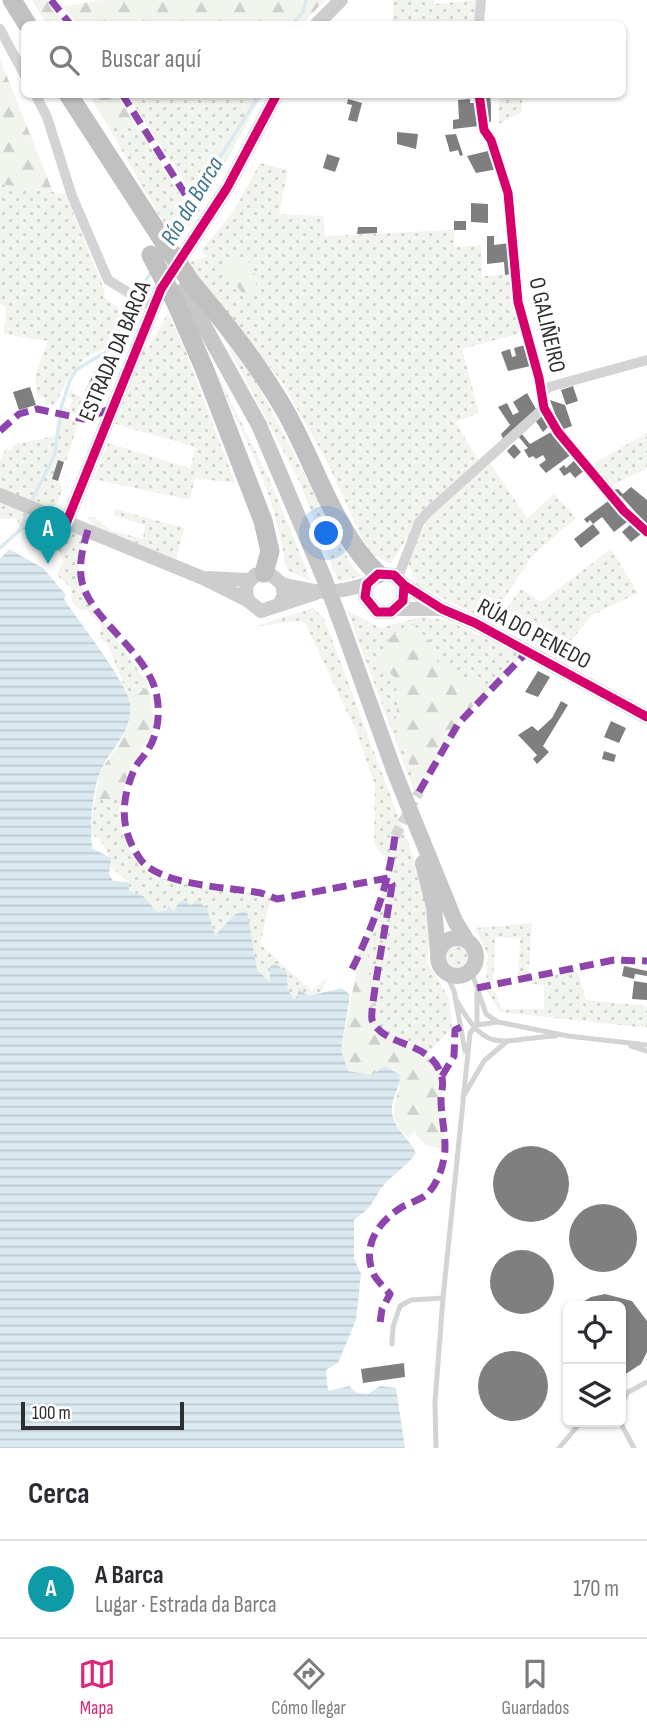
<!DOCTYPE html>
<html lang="es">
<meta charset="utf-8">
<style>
:root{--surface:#fff;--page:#f2f2f3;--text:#2b2b33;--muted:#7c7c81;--line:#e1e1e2;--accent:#db2777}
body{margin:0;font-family:"Sofia Sans Condensed",sans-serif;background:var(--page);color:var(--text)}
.controls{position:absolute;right:21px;bottom:21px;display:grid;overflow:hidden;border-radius:10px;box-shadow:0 2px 5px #0004}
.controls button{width:63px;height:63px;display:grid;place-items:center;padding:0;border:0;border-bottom:2px solid var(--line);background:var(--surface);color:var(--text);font:35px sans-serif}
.scale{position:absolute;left:21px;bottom:18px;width:163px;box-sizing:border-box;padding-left:7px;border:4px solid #2f2f2f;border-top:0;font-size:19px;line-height:24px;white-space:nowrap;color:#2f2f2f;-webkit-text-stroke:5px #fff;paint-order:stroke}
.you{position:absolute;left:327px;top:534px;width:24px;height:24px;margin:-18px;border:5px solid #fff;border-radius:50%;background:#1a73e8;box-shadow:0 0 0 10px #1a73e833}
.badge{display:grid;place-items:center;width:46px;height:46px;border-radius:50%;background:var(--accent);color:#fff;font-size:23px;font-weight:700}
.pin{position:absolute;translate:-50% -58px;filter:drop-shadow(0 2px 4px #0008)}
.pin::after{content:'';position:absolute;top:37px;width:24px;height:21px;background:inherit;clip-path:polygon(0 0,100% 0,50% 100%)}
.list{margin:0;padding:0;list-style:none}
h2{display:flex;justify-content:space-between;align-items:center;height:91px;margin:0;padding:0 28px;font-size:30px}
h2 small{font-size:23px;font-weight:400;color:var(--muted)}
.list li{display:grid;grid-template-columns:46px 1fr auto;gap:21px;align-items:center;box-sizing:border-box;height:98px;padding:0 28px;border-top:2px solid var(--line)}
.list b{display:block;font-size:26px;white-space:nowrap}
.list p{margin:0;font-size:23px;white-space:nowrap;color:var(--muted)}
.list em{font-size:23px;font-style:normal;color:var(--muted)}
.icon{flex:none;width:38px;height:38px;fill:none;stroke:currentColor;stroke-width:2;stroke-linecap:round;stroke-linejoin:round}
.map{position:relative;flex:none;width:647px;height:1448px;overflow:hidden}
.search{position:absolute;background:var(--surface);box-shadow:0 2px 5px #0004;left:21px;right:21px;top:21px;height:77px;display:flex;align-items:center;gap:18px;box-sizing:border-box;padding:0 24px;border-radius:10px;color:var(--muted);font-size:26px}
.sheet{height:189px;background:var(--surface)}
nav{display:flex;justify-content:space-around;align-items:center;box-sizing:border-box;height:98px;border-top:2px solid var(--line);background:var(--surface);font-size:19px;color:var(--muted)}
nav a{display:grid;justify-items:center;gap:4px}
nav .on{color:var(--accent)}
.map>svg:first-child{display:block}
</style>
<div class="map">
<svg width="647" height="1448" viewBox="0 0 647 1448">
<defs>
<pattern id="grass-dots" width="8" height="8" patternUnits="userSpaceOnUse" patternTransform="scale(1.75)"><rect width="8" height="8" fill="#f1f5ed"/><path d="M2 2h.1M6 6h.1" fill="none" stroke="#cfd2cc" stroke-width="1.8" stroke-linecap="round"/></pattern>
<pattern id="forest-firs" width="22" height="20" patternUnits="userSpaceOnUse" patternTransform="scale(1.75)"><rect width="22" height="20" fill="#f1f5ed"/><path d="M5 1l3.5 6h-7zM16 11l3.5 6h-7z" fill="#cfd2cc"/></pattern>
<pattern id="water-rules" width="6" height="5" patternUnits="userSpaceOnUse" patternTransform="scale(1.75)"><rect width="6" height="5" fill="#dbe9f1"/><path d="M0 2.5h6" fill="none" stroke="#bcc8cf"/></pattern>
</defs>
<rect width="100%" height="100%" fill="#fff"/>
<!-- grass -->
<path fill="url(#grass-dots)" d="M394,0H434L435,4L476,0L474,24H392Z
M127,95H257L189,188Z
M499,95H522V112L499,124Z
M108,126L140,129L190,212L191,224L177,239L169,233Z
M260,163L288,170L279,214L323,216L325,236L454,230V247L481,245L482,276L512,274L521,333L462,349L479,413L455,422L480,462L423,512L391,564L370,553L365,544L324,456L282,382L195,276L189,263L207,256L201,251L233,212Z
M0,184L65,194L105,291L103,296L118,308L120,316L104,349C75,358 67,380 55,406L45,405V397L38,398L35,376L48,341L4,334L6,306L0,304Z
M168,313L186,352L235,483L195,478L190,500L94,479L108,443L190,468L196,447L115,424L144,348L148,349Z
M219,329L256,381L352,566L362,576L338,581L300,483Z
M204,348L269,478L311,581L289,571L285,565C278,493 232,414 204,348Z
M74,383L71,393L87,399L81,415L62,411V406L68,409L73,400L67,396Z
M59,415L79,422L66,461H58L53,479L58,481L63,489L55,506L50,509L0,488V461L7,446L8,450L13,448L12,445L55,436Z
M647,433V468L609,487L591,465Z
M490,463L527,518L554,494L576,518L533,555L489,621L417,585L408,562L429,517Z
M0,501L47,519L44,526L57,532L62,525L84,536L77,559L83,593L149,685L130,701L108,645L99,638L102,626L86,610H80L72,602L71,588L57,575L63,560L58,551L23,538L17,518L0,519Z
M115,509L184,528L176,559L95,527L87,517H95L109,530L143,539L145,525L113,515Z
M611,549L638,593L592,615L558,657L495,624L521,589L541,602Z
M313,608L324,618L422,880L431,924L427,962L449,998L452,1028L427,1054L382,1033L373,1021L370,1009L372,980L365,942L391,868L374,844L375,785L357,733L305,623L297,621L252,627Z
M347,610L380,628L421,617L447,620L522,656L488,689L437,663L429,640L379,662L394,677L398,697L395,725L419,792L416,796Z
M95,799H121C113,828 132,859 153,877L271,897L260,944L312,991L327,977L321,992L308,996L298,989V998L294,999L288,990L287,973L276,963L270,967L271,982L257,970L253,952L235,914L214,935L207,909L191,905L174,912H157L143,896L129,891L128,882L110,866C111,851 102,841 90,833Z
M532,923L528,978L578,971L586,1000L647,1006V1028L500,1012L487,991H495L501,1009H544V985L518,982L520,939L495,937L493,982L486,983L488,955L475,928Z
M445 957a12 12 0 1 1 24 0a12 12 0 1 1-24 0Z"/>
<!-- forest -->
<path fill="url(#forest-firs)" d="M32,0H47L65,24H47Z
M102,0H325L302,24H143L139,19L132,24H77L63,6Z
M0,59L53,192L0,184Z
M257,94L262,95L209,194L202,204L195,201L189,188Z
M89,95H116L140,129L108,126Z
M247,258L257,279L254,294L244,295L223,269L232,259Z
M413,624L429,640L438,663L488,689L458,724L419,792L395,725L398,697L394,677L379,662C385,641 392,631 413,624Z
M149,685L154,730L129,769L121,799H95L100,771L119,745L129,723L130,701Z
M365,942L372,980L373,1021L383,1033L425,1053L436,1065L442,1080L445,1150L425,1145L414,1132L409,1138C390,1123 391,1109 400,1088L392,1071L385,1067L372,1075L348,1071L341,1050L356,974L352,969Z"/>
<!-- water -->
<path fill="url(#water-rules)" d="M9,549L43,568L66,595L64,599C77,619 128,684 130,703C133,733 111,747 101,770C93,786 88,833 93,849L111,858L109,874L113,881L128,882L129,891L143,896L157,912L165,911L169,906L174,912L179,902L184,900L191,905L197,900L207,909L215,935L235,914L247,911L257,970L270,982V967L275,963L287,973L288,990L294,999L298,998V988L308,996L342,988L350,995L341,1050L348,1071L372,1075L385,1066L400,1075C400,1088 392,1097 392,1108C391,1127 409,1137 416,1153C406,1168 388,1177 380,1190C369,1208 372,1206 354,1220V1258L361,1274L356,1320L338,1363L326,1370L328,1391L349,1386L357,1393L368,1394L380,1386L396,1388L405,1448H0V559Z"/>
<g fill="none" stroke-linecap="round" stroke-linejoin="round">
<!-- stream -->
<path stroke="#dbe9f1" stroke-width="3.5" d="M293,24L303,12L306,0
M169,237L260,94
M60,411L70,380L77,369L106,352L151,272
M31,502L55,454L60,415
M0,548L20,530L28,512"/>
</g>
<!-- building -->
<path fill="#7f7f7f" d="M483,94H490L491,106V122L486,123Z
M348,99L362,103L357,122L348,120L352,105L347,104Z
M470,99V103H478L479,126L453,129V120L459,119L458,100Z
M397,132L418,134L416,149L397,144Z
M456,134L463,155L460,156L458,150L450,152L445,135Z
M488,151L490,158L494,157L498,169L476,173L467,156Z
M327,154L340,158L335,172L323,168Z
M471,203L488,204V223L471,222Z
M454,221H466V230H454Z
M358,227H377V233L357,234Z
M487,236H494V245L510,243L512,274L505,275L504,262L487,264Z
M525,345L531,366L508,371L501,352L510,349L512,357L516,356L514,348Z
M95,371L109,378L104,390L97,387L93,395L85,391Z
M573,386L578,401L566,405L561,390Z
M30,387L36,405L19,410L13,392Z
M527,393L536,409L504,441L501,434L510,425L498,407L507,403L513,415L519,412L513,402Z
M550,400L565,405L572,426L561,430Z
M541,416L549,426L543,432L535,420Z
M553,431L572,454L546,473L539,465L546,460L543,455L536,459L533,456L529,458L524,450L528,448L518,436L521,433L530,444Z
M514,444L521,452L514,459L507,451Z
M576,459L585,470L575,478L570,472L564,476L559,469L564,465L566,468Z
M58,460L64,462L58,481L52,479Z
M631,487L647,500V525L621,496L618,498L611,490L618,489L623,494Z
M611,499L627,522L614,532L602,517L593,524L590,520L587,523L584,519Z
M632,523L641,534L631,542L622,532Z
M593,524L600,533L581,548L574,539Z
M538,671L550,677L538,697L525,692Z
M561,701L568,705L543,746L549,752L537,764L533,759L537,755L518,735L532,726L538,731L552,718Z
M611,721L626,728L619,743L604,737Z
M604,751L616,755L614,762L602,759Z
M624,966L647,971V976L635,974L634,979L622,976Z
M634,981L647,983V1000L632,999Z
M493 1184a38 38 0 1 1 76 0a38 38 0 1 1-76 0Z
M569 1238a34 34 0 1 1 68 0a34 34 0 1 1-68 0Z
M490 1282a32 32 0 1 1 64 0a32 32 0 1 1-64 0Z
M605,1294L632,1301L647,1321V1352L641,1364L621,1377V1306H576L591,1297Z
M568,1321V1352L565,1342Z
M478 1386a35 35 0 1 1 70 0a35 35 0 1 1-70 0Z
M404,1363L405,1377L363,1383L361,1369Z"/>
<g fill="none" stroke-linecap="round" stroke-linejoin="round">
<!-- street-tunnel -->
<path stroke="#d5d5d5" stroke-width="10" stroke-dasharray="10 5" stroke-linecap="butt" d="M395,836L419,792"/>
<!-- lane -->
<path stroke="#d4d4d4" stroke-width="5" d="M471,970L486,1014L498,1022
M446,973L454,991L465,1051
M457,1001C488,1058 502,1038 556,1036
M477,1025V993
M631,1046L647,1051
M463,1097L484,1061L506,1042
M392,1344L393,1327L400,1306L411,1300L443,1298
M621,1396L647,1382
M621,1406L627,1393
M620,1422L634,1448
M436,1448L435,1402L443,1298L470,1033L477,1025L498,1022L568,1036L647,1045
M559,1448L581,1422"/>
<!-- street -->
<path stroke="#d4d4d4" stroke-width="10" d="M479,24L481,0
M0,29L24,74
M35,94L47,117L72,196L108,280L152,307
M479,94L484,130L491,140L508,193L518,302L539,378L544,408L558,432L624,511L647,532
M542,393L549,387L647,360
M398,577L419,523L426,514L544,408"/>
<!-- secondary -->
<path stroke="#cdcdcd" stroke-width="14" d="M317,24L341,0
M0,495L203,578L247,600L261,611L279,605L284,595L282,584L269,573L255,575L246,585L247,600
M67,521L161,289L227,188L277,94
M208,578L249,580
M282,584C317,593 332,595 367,584
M404,585L403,601L391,612H377L365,597L367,584L378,574L394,575L404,585L442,609L475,623L647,717
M279,605L316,593
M397,609H441"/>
<!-- primary -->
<path stroke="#c7c7c7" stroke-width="16" d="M184,290L259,425L324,578
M338,615L395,773L455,921L466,939
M423,863L434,907L438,952
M438 957a19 19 0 1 1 38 0a19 19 0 1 1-38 0Z"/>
<!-- highway -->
<path stroke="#c1c1c1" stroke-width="19" d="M12,0L27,24
M68,94L162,239
M190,281C226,324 261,367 288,416C316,467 335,533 378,574
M175,301L204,368L263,521L270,551L264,573"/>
<!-- primary-bridge -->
<path stroke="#c7c7c7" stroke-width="16" d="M324,578L338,615"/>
<!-- highway-bridge -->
<path stroke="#c1c1c1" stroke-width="19" d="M162,239L190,281
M151,255L175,301"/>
<!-- quiet -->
<path stroke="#8e44ad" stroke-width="7" stroke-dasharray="14 7" stroke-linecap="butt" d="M51,0L70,24
M122,94L204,224
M0,431L19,414L37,409L84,419L110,409
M88,530C83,547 78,564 82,582C91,621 150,653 157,697C160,714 158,733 149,748C145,756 137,762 134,770C120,802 120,832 141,860C161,886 229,887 261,893L277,899L388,878L392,884C390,904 369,1011 372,1020C384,1049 433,1039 442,1078C444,1085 441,1092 441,1099C441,1115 445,1131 445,1147C445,1162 438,1185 426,1195C420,1200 409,1203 402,1207C378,1222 362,1245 373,1273C376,1280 385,1288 390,1294L382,1309L380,1323
M419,792L458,724L527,652
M352,969C373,927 389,883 395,836
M477,988L614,960L647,961
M442,1076L454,1056L455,1030L461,1027"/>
<!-- cycleway casing -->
<g stroke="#fff" stroke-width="13">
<path id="cycleway" d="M479,94L484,130L491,140L508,193L518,302L539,378L544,408L558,432L624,511L647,532
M67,521L161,289L227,188L277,94
M404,585L403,601L391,612H377L365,597L367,584L378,574L394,575L404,585L442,609L475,623L647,717"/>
</g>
<!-- cycleway -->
<use href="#cycleway" stroke="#d6006c" stroke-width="9"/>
</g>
<g text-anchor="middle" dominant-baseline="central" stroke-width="7" stroke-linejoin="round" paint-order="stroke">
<!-- street labels -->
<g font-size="23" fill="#2f2f2f" stroke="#fff">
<text transform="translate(547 325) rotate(77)">O GALIÑEIRO</text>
<text transform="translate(115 351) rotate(-67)">ESTRADA DA BARCA</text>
<text transform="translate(534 634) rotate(28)">RÚA DO PENEDO</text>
</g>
<!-- water labels -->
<g font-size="24" font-style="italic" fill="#40758f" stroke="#fff">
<text transform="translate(192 201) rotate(-59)">Río da Barca</text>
</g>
</g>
</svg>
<div class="controls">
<button><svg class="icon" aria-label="locate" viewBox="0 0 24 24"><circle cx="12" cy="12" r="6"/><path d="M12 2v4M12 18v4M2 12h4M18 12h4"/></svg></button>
<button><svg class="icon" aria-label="layers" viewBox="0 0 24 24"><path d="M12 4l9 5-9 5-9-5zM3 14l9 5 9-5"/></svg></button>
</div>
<div class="scale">100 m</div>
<div class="you"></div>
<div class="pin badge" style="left:48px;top:564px;background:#0f9aa8">A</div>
<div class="search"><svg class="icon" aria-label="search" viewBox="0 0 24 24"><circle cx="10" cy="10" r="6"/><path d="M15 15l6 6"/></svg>Buscar aquí</div>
</div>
<section class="sheet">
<h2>Cerca<small></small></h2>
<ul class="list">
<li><span class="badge" style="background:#0f9aa8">A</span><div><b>A Barca</b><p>Lugar · Estrada da Barca</p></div><em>170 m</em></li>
</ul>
</section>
<nav>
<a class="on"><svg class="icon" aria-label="map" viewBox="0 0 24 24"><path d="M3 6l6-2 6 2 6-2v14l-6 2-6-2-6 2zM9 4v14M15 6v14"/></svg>Mapa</a>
<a><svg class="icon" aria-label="directions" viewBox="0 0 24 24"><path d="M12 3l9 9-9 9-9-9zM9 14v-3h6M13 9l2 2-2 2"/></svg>Cómo llegar</a>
<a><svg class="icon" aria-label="saved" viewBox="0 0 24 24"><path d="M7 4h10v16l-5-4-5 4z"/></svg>Guardados</a>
</nav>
